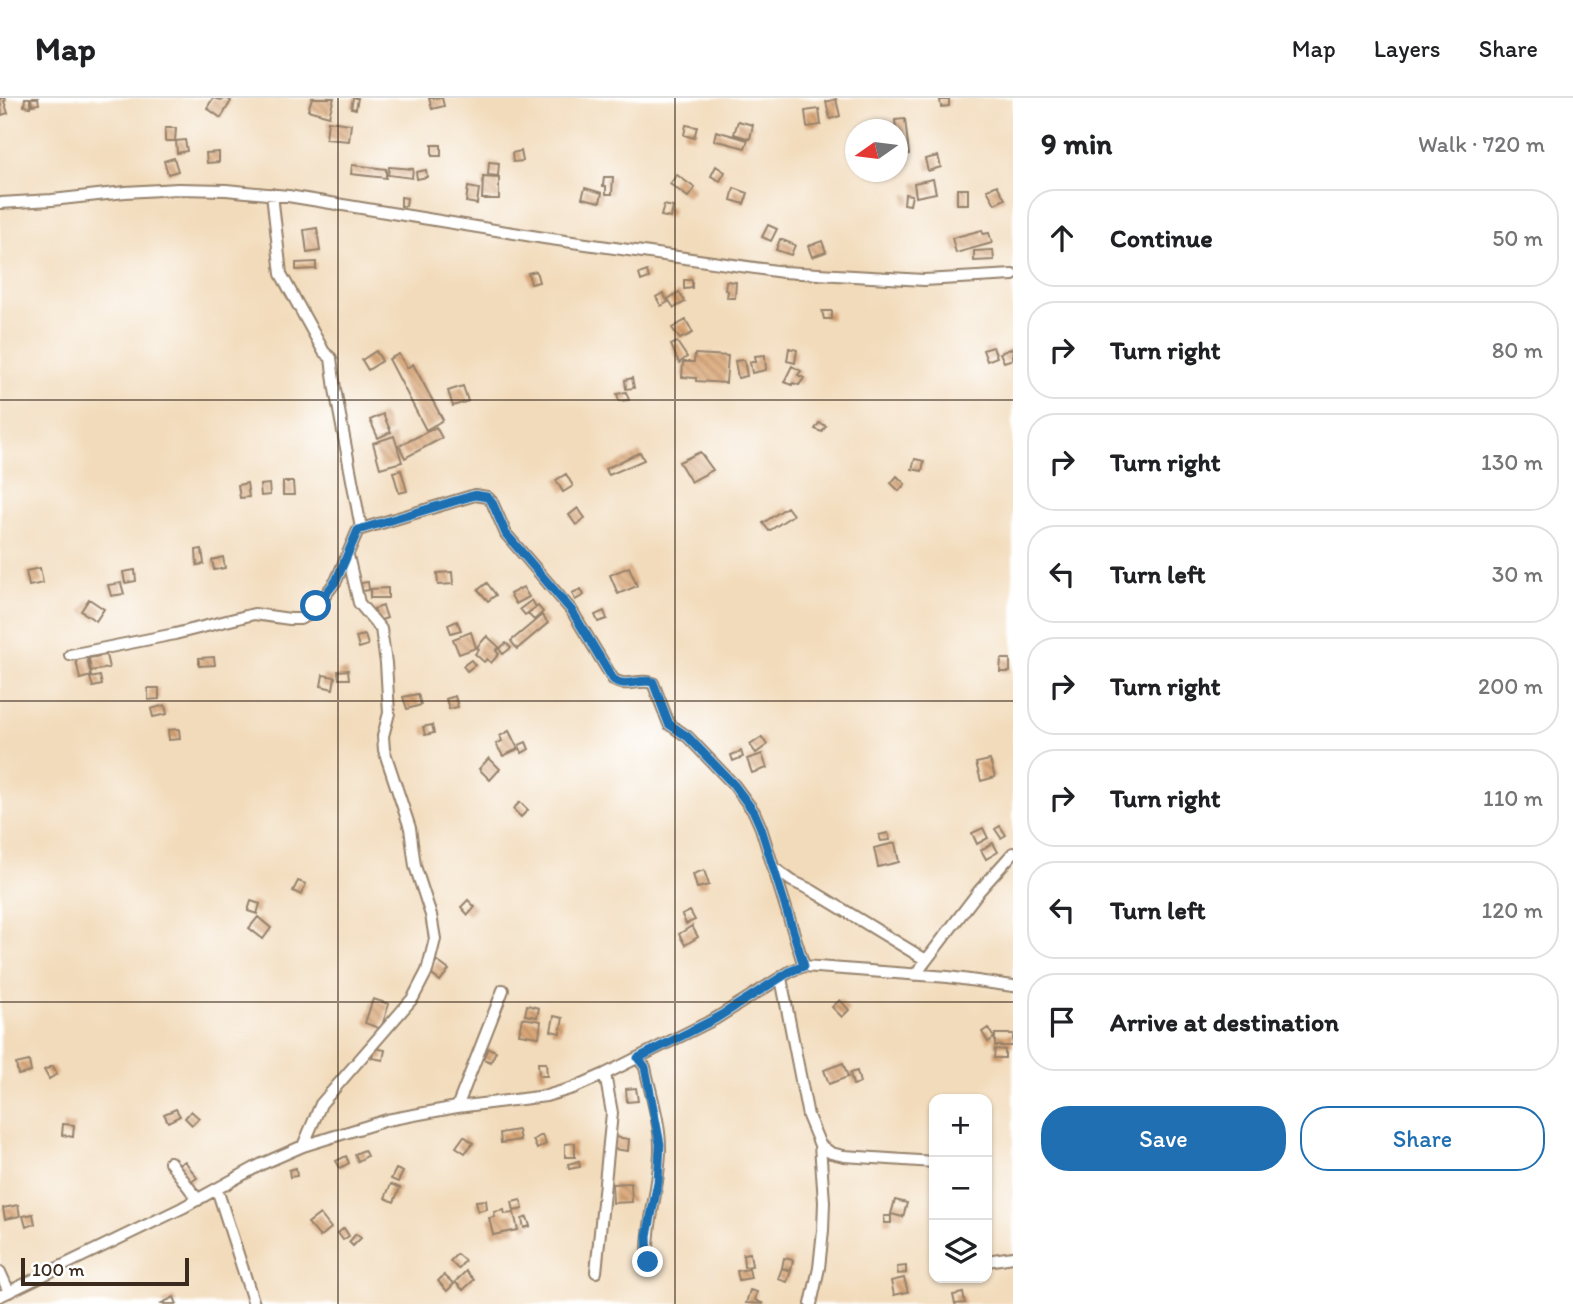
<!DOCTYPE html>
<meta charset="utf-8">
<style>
:root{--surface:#fff;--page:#f2f2f2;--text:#202124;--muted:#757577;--line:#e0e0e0;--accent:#1f6fb2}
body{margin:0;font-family:Itim,sans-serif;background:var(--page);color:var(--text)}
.controls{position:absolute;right:21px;bottom:21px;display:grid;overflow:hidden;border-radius:14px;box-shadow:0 2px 5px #0004}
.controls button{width:63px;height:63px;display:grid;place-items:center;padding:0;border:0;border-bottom:2px solid var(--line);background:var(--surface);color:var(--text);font:35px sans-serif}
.compass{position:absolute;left:845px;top:21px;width:63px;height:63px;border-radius:50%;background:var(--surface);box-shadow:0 2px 5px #0004;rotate:256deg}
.scale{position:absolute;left:21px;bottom:18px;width:168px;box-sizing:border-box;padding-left:7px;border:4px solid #3b2a1e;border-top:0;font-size:19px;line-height:24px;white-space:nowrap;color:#3b2a1e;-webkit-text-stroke:5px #fff;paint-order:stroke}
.stop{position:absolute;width:21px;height:21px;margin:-16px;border:5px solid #1f6fb2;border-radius:50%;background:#fff}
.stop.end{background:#1f6fb2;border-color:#fff;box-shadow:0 2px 7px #0008}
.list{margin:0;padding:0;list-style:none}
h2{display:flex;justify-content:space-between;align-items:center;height:91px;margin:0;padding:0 28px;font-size:30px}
h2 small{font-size:23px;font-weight:400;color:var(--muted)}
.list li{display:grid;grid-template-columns:46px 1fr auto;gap:21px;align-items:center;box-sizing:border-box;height:98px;margin:0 14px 14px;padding:0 14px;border:2px solid var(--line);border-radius:28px}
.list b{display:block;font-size:26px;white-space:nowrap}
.list em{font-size:23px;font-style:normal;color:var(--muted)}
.actions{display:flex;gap:14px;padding:21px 28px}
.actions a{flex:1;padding:16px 0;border:2px solid var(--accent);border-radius:28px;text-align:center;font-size:24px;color:var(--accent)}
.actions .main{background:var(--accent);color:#fff}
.icon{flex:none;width:38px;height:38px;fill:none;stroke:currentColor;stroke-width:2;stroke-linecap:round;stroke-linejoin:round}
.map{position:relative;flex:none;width:1013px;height:1206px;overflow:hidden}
header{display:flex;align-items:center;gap:42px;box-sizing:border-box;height:98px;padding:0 35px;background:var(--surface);border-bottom:2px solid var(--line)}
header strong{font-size:33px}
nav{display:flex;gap:38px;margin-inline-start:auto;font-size:24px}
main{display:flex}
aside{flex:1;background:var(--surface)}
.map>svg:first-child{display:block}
</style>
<header>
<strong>Map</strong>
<nav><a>Map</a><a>Layers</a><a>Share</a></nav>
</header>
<main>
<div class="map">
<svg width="1013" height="1206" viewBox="0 0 1013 1206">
<defs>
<pattern id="building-back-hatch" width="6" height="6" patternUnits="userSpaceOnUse" patternTransform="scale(1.75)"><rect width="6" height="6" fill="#daa778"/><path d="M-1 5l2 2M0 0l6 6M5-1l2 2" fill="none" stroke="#b28862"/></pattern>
</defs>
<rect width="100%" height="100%" fill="#fff"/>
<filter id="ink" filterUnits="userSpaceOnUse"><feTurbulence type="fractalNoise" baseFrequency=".0143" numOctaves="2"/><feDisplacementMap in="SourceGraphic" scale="14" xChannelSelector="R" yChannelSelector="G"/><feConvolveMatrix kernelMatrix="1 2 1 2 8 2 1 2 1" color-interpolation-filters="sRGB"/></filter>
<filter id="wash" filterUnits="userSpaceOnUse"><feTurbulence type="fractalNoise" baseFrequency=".00686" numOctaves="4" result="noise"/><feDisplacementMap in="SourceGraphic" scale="28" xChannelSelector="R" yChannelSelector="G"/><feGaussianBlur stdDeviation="1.57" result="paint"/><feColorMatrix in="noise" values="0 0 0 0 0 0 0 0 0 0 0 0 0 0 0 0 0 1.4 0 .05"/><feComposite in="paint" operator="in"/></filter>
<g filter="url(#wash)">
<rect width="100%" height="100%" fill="#f2dbbb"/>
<g id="blocks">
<!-- building -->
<path fill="url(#building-back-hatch)" d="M0,0H5L6,2L4,3L8,15L2,17Z
M25,0H30V9L24,8Z
M31,0H38L39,6L32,7Z
M213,0L221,2L227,0L231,3L221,20L207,10Z
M312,0H334L329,18L308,12Z
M353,0H358L356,11L351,10Z
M429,0H442L444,8L432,11Z
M836,1L840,18L830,21L826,4Z
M940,2H949V8L941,9Z
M819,11L821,27L807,29L805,13Z
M905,21L909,56L898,57L895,22Z
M328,23L351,26L349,43L326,41Z
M738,23L753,27L750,41L734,36Z
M686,27L697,29L694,40L684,37Z
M165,30H176L175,43H165Z
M716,33L748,42L745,50L714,42Z
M185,42L187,53L177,55L176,43Z
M432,47H441V58H432Z
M521,53L523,63L513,64L512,55Z
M219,54V64L207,65L206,55Z
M938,58L941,69L928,73L925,61Z
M174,60L178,73L168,76L164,63Z
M489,64L499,65L498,78L488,77Z
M352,67L386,71V80L351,76Z
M716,68L725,74L720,83L711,78Z
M389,69L413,71L412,80L388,77Z
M426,72L427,79L417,81L416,74Z
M677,77L695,90L688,99L670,86Z
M483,79L499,80V101H482Z
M604,79H613L612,96H606V88H603Z
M933,81L936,95L916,99L914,85Z
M997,87L1005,101L995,106L987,92Z
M468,89L479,91L477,106L466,104Z
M585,90L602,95L600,104L582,100Z
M734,90L748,95L744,106L731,102Z
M957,91H968V106H957Z
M905,96L912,97L910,107L904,106Z
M401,99L407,100L406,108H401Z
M664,107L673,109L671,120L661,118Z
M768,127L777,131L771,143L762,139Z
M317,130L320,153L307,155L304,132Z
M982,132L983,136L989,135L992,145L956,155L952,140Z
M780,141L795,147L791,157L776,152Z
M822,143L826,154L812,159L808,148Z
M993,152L994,162L974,163V153Z
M316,164V171L296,172V165Z
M536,173L539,184L531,186L528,175Z
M647,173L649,180L641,183L639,176Z
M684,182H692V190L684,191Z
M726,183L736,184L735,200H727L728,193L725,192Z
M679,194L685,204L674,210L668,201Z
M663,195L668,204L661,208L656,199Z
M822,213H832V221H824Z
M686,222L693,235L680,241L672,230Z
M677,244L687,259L679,265L671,247Z
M993,249L997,259L987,263L983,252Z
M789,250L797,252L795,265L787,263Z
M1013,250V261L1004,264L1000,255Z
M376,253L382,263L368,272L362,262Z
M399,256L407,270L413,266L443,322L426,332L389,261Z
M695,256L728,258L726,285L696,283V280L682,279L683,264H694Z
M765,257L766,272L752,275L750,264H756L755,258Z
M744,262L747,278L738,280L735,263Z
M792,268L801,273L798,277L804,280L799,287L793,285L792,287L784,284Z
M632,280L634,290L626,291L625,282Z
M463,288L468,303L453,308L448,293Z
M626,294L629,302L619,303L617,296Z
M383,316L391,334L378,340L370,322Z
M819,325L826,328L822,334L815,331Z
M436,329L442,340L405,360L399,348Z
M394,338L402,364L380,370L373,345Z
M640,354L644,362L609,377L605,371Z
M700,354L713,372L691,384L679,364Z
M915,361L924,363L922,373L912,371Z
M401,372L407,393L399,395L393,374Z
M566,376L573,388L563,394L556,382Z
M897,378L905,386L899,393L891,385Z
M283,384H293L294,397H283Z
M247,385L249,399L240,400L238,387Z
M269,386L270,397L261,398L260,387Z
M787,409L793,417L769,433L763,425Z
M578,410L585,420L576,427L569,417Z
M202,451L204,466L197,467L196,452Z
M223,459L225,470L214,472L212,462Z
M629,469L637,488L618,496L610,477Z
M40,470L43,485L29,488L26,473Z
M135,472L136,483L125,485L123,474Z
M452,474L453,486L438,487L437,475Z
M368,484L369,492L362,493L361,485Z
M121,485L124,496L111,498L108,487Z
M487,485L496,497L488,503L478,492Z
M523,489L529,499L516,506L510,496Z
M388,490V500H370V491Z
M581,491L584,497L575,502L572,495Z
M89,501L104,511L96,523L81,513Z
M532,502L536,509L525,517L520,511Z
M383,508L387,520L378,523L374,511Z
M538,508L543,514L534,522L528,516Z
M604,513L607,521L598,524L595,517Z
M542,517L548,525L517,551L511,543Z
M457,523L461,532L451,535L448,527Z
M471,534L476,550L459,556L453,541Z
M365,537L368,547L359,550L356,539Z
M487,538L499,549L496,553L499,556L491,565L487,561L484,564L475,556L479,551L477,549Z
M506,545L511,550L503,556L499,551Z
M106,557L109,570L91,573L89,560Z
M214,559L215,567L199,568V560Z
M87,560L91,578L80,581L76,562Z
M1001,561H1010V574H1000Z
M471,562L475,567L467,573L463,568Z
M348,572L349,581H339L338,573Z
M323,577L335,579L333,591L321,588Z
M100,578L102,587L93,589L90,580Z
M148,590H159V601L148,602Z
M418,596L421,607L407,611L403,599Z
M455,598L458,609L449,611L446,601Z
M165,607L167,616L153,619L151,611Z
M432,627L434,635L425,637L423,629Z
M179,631L180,641L169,642L168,632Z
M509,633L518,651L503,658L496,646L502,643L500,638Z
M762,639L767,647L756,655L750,647Z
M526,644L529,651L522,655L519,647Z
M741,653L743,659L733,663L731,657Z
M762,656L767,670L752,675L747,661Z
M489,660L500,671L490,682L479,671Z
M990,662L995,679L981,683L976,665Z
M520,704L528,712L521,719L513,711Z
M1000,728L1006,737L1001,740L995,731Z
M983,730L988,740L977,746L972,735Z
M888,735L890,742L881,743L879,737Z
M895,745L899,764L878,769L874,750Z
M993,745L998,754L986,761L981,752Z
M704,772L709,787L697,790L693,776Z
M298,783L306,786L301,797L293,793Z
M468,802L475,809L468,817L461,809Z
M251,803L260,806L257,816L248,813Z
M690,813L695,822L686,826L682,817Z
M258,819L271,830L263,841L249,830Z
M692,828L698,839L685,847L679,836Z
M437,863L449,872L440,883L428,874Z
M373,901L389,906L381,931L365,925Z
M840,902L849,912L842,919L832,909Z
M527,907L539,910L537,919L525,917Z
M554,918L563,920L560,935L551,933Z
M522,920L541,923L539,939L519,936Z
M988,930L994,940L988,944L982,934Z
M995,936H1013V948H995Z
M374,950L385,952L383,962L372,960Z
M488,950L496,953L491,964L483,961Z
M995,951L1005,952V960H994Z
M29,963L31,974L18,977L16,966Z
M538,965H546L547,978H539Z
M843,965L848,979L829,986L824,972Z
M53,968L57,976L49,981L44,972Z
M857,973L860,985L853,987L850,975Z
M636,990L638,1003L627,1004L626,991Z
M176,1011L180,1018L168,1024L164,1016Z
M191,1013L199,1020L192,1027L185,1020Z
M63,1026L74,1027L73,1039L62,1037Z
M518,1032L520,1042L501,1045L500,1035Z
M542,1037L546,1046L537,1051L533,1042Z
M464,1038L473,1045L465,1055L456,1049Z
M615,1039L629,1041L628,1053L613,1051Z
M575,1045V1059H565V1046Z
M364,1052L367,1058L358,1063L355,1056Z
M346,1058L349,1065L340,1070L336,1063Z
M185,1063L197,1080L189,1085L177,1068Z
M579,1063L580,1069L569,1071L568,1066Z
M296,1070L297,1078L290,1079L289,1072Z
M396,1071L403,1074L398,1084L391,1081Z
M631,1085L632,1104L613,1105L612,1086Z
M391,1086L400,1090L394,1104L385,1100Z
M486,1102L487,1111L478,1113L476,1103Z
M521,1102L523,1111L514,1113L512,1104Z
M895,1102L907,1105L903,1119L891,1116Z
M18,1107L20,1118L5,1121L3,1110Z
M504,1112L505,1116L514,1115L518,1132L493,1137L489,1120L495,1119L494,1114Z
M33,1116L35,1126L26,1129L23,1118Z
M320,1116L331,1130L320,1139L308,1125Z
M884,1118H891V1125H884Z
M527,1119L530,1128L524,1130L522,1121Z
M344,1130L349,1138L343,1142L338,1135Z
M356,1136L361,1140L353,1148L349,1144Z
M750,1155L752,1168L744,1169L743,1156Z
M457,1156L465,1163L458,1171L450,1163Z
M784,1160L793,1162L791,1172L782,1170Z
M906,1168V1175L898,1176L897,1169Z
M782,1170L791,1173L787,1184L778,1181Z
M749,1171L751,1180L739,1182L737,1173Z
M466,1173L474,1182L463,1192L455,1184Z
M444,1177L454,1186L447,1193L438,1183Z
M904,1180L908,1194L894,1197L891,1183Z
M750,1192L757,1194L755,1202L764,1206L746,1205Z
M963,1195L965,1205L955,1206L953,1197Z
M174,1199L177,1206H160Z"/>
</g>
</g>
<g filter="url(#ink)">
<use href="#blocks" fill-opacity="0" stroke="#96826c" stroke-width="2"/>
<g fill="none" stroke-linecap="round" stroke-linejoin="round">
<!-- street casing -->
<g stroke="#96826c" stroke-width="14">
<path id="street" d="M272,96L281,176L324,254L331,260L335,291L361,430
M0,105L52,102L125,94L178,91L226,92L288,98L544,140L783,174L924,182L1013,177
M70,557L175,536L254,516L290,521H300L311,516L336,483L358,432L475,397L487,399L492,404L506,436L572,513L613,581C625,591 639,580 653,585L669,626L688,639L734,687L754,714L761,730L804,868
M774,770L792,783L811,792L926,862
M915,877L979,793L1013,755
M781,880L808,1018L820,1047L824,1104L823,1132L819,1170L811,1206
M638,960L645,969C650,994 660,1023 660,1050C660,1088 646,1125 648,1164
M457,1009L503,892
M820,1047L831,1055L844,1058L934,1064
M303,1048L321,1006L413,900L427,873L435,841L431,817L415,768L410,730L384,652L383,638L389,615L386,565L381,531L359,505L348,458
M170,1064L198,1102
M217,1091L254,1206
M987,1163L1013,1159
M0,1174L9,1194
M596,1174L612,1015L605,976
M0,1198L182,1110L262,1066L303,1048L387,1022L457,1009L546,998L573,990L605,976L715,921L791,873L804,868L948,879L1013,888"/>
</g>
<!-- street -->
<use href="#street" stroke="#fff" stroke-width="10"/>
</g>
</g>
<g fill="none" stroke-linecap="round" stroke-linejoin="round" filter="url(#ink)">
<!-- route -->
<path stroke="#1f6fb2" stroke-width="9" d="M316,508L336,483L358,432L475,397L487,399L492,404L506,436L572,513L613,581C625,591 639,580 653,584L669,626L688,639L734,687L754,714L761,730L804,868L791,873L715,921L638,960L645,969L660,1046L658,1084L647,1138L648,1164"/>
</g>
<!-- grid -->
<path fill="none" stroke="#3b2a1e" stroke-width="2" stroke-opacity="0.55" d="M338,0V1206M675,0V1206M0,302H1013M0,603H1013M0,904H1013"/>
</svg>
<div class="controls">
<button>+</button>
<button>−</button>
<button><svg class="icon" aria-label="layers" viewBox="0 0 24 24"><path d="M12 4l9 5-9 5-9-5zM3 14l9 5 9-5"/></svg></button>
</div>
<svg class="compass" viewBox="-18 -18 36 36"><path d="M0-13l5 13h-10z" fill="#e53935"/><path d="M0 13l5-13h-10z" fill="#757577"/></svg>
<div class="scale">100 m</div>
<div class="stop" style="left:316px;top:508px"></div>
<div class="stop end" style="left:648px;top:1164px"></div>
</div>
<aside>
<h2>9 min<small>Walk · 720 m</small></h2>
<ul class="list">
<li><svg class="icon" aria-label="ahead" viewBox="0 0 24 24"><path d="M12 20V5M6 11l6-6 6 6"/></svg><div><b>Continue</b></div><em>50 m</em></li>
<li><svg class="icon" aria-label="right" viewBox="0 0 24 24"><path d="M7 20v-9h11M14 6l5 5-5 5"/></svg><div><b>Turn right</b></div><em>80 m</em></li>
<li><svg class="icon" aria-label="right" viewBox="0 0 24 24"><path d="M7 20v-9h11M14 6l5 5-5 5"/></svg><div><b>Turn right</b></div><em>130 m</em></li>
<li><svg class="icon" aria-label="left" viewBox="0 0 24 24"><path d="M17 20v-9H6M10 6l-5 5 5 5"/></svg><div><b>Turn left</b></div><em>30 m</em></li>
<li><svg class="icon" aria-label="right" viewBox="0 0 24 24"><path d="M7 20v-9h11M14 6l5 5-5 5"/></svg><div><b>Turn right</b></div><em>200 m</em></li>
<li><svg class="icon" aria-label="right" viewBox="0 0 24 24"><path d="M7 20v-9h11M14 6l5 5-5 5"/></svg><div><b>Turn right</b></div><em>110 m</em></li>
<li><svg class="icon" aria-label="left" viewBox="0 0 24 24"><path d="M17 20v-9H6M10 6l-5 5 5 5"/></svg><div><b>Turn left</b></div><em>120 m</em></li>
<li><svg class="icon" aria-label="arrive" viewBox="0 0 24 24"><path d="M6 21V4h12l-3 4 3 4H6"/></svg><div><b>Arrive at destination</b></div></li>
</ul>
<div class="actions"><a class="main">Save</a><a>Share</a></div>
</aside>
</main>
